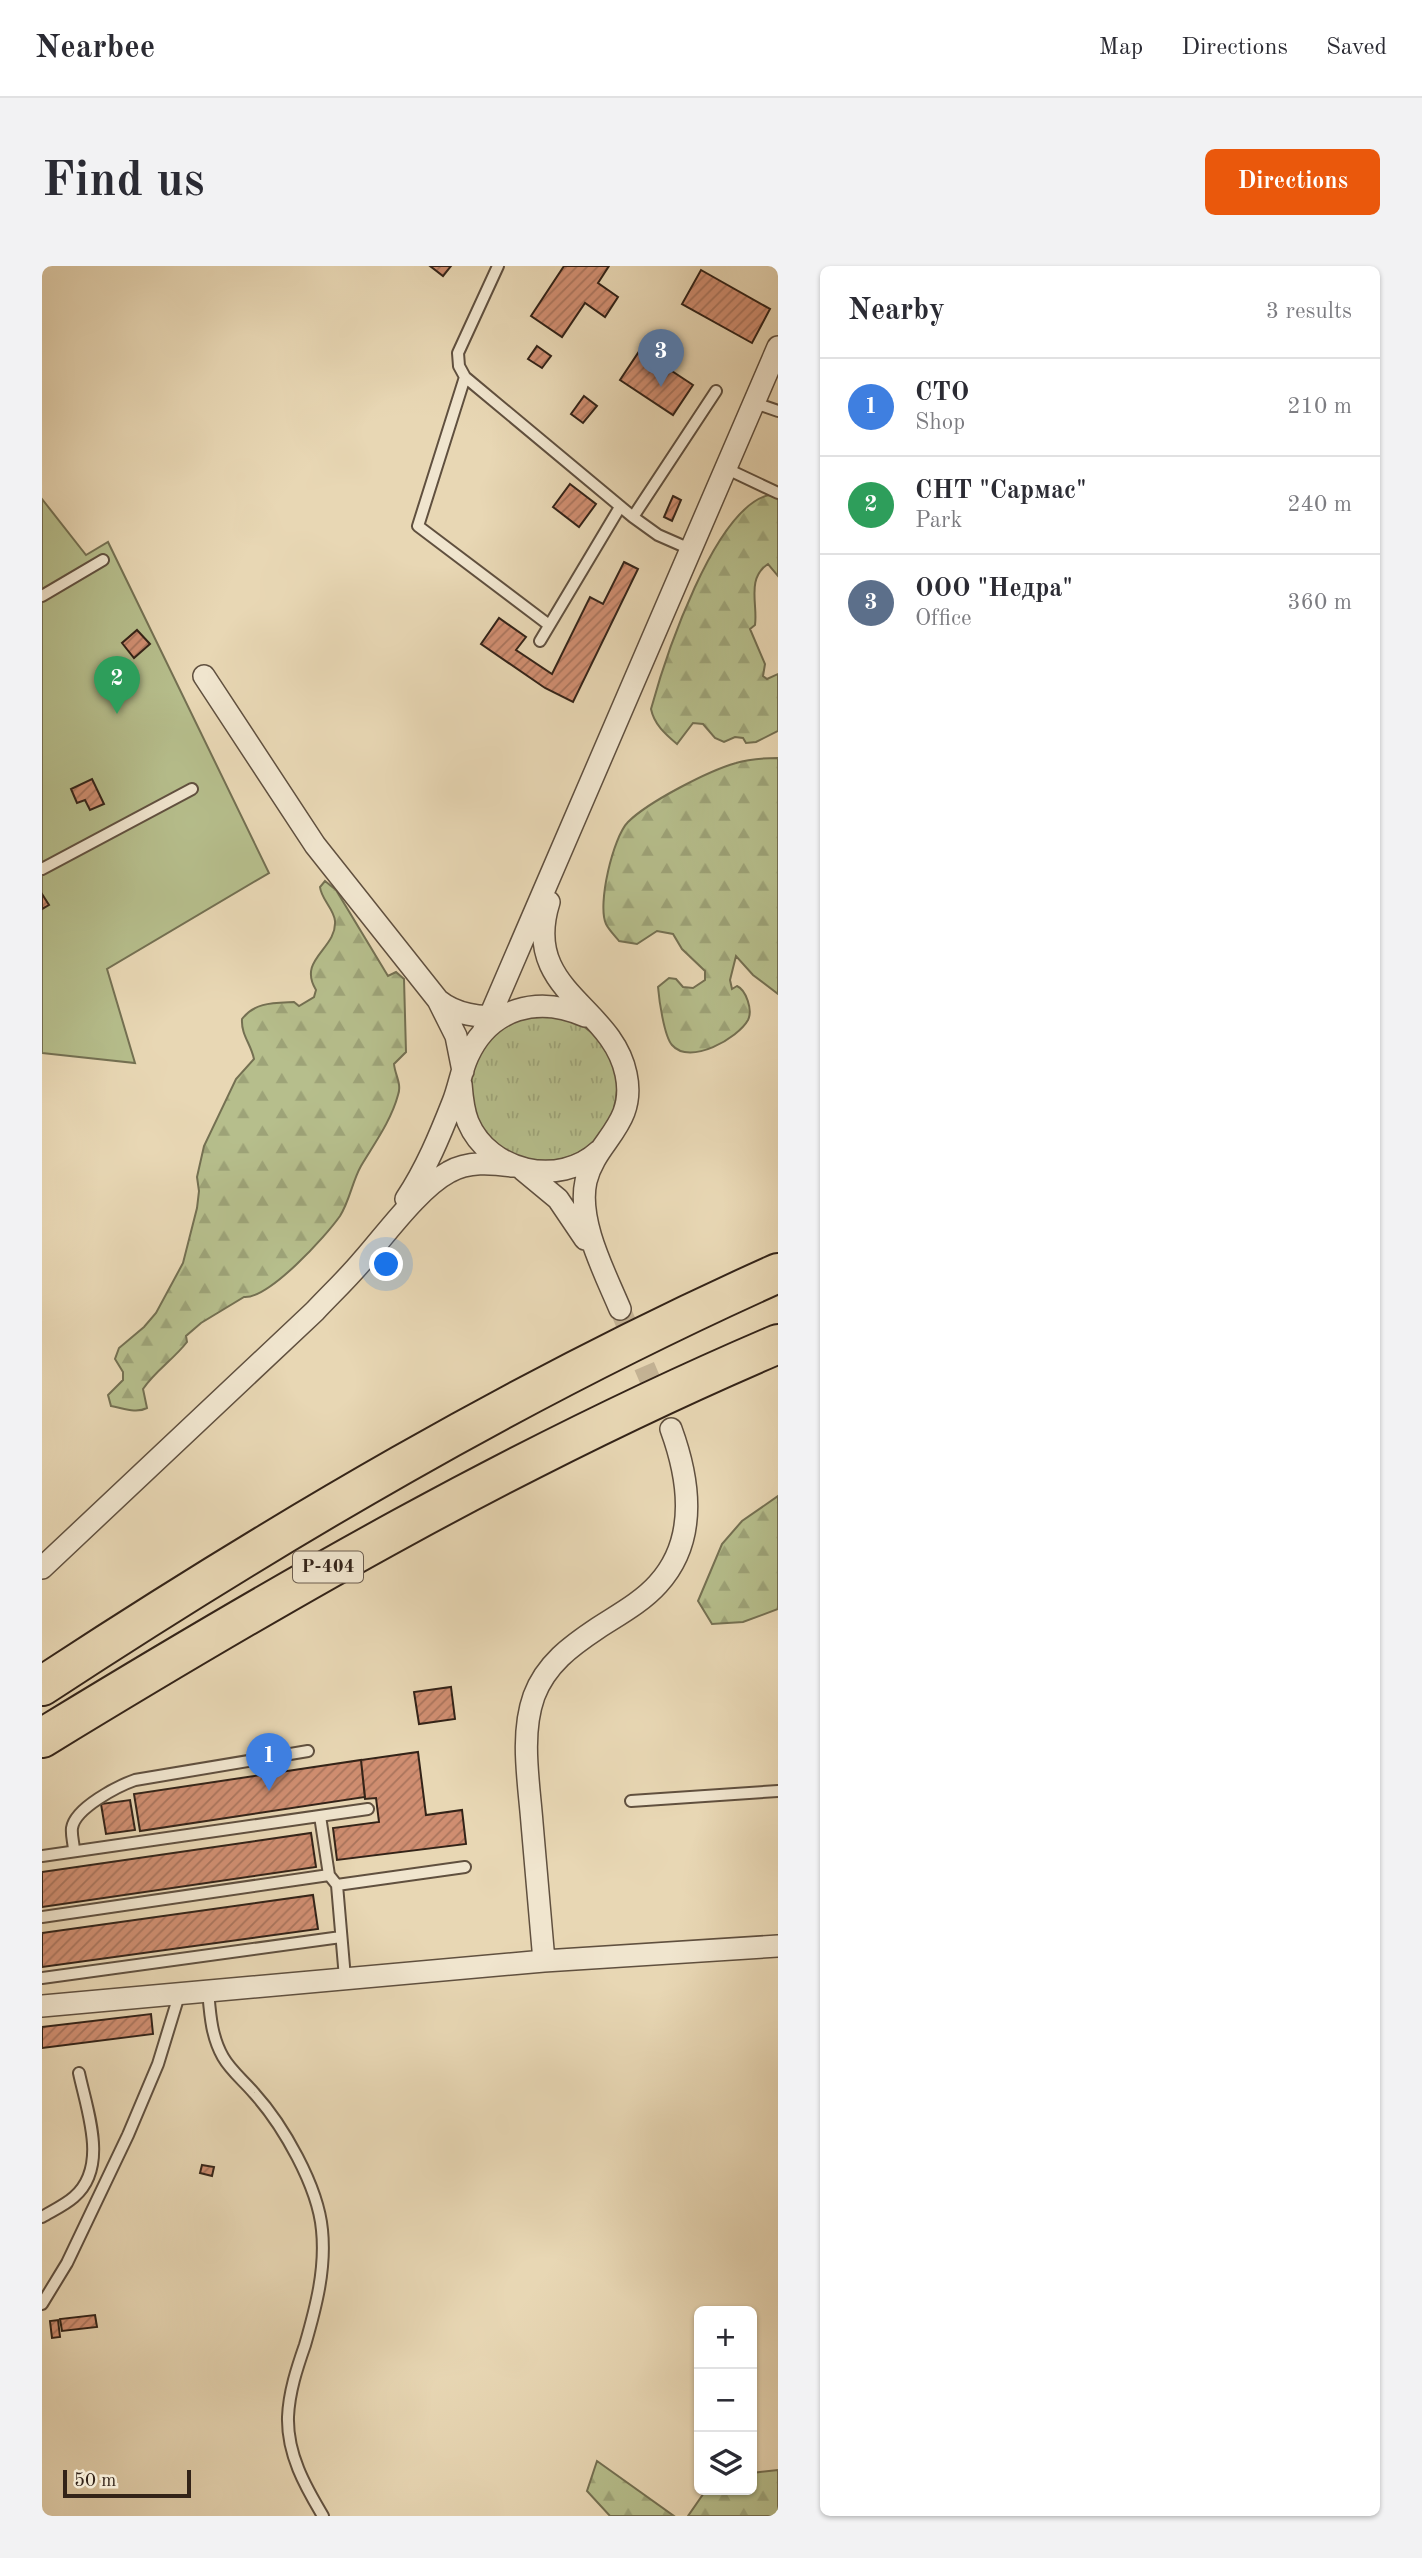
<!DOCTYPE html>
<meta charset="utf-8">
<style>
:root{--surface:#fff;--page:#f2f2f3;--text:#2b2b33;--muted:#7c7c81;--line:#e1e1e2;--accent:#ea580c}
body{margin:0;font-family:"Old Standard TT",serif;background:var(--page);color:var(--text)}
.controls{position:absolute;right:21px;bottom:21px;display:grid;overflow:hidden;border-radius:10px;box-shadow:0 2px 5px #0004}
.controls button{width:63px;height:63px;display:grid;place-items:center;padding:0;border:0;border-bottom:2px solid var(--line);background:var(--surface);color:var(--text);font:35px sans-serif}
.scale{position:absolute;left:21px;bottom:18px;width:128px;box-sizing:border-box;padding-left:7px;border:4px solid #332318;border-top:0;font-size:19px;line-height:24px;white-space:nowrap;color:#332318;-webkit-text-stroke:5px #f0e5ce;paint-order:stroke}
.you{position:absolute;left:345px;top:999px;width:24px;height:24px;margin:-18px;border:5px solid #fff;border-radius:50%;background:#1a73e8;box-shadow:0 0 0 10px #1a73e833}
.badge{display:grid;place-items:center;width:46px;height:46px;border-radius:50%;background:var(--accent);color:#fff;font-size:23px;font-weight:700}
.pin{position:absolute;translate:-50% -58px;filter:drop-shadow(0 2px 4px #0008)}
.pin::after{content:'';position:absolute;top:37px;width:24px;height:21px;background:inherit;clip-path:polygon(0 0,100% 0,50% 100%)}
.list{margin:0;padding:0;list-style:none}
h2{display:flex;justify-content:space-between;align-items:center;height:91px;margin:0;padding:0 28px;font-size:30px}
h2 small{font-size:23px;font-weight:400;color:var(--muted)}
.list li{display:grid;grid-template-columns:46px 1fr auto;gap:21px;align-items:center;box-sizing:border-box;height:98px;padding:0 28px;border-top:2px solid var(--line)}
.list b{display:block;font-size:26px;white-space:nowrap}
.list p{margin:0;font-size:23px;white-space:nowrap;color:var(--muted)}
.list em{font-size:23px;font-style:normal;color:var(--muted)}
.icon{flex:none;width:38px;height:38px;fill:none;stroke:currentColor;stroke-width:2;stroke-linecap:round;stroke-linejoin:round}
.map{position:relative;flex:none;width:736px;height:2250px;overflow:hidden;border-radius:10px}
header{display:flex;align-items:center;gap:42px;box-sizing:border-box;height:98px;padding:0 35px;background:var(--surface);border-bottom:2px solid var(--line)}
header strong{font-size:33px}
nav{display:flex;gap:38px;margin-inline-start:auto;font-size:24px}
.intro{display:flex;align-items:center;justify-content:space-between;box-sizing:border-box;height:168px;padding:0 42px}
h1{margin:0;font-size:49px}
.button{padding:18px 32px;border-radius:10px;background:var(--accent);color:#fff;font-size:24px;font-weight:700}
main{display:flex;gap:42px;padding:0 42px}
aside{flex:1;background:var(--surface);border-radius:10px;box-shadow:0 2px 5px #0004}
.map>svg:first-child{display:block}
</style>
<header>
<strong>Nearbee</strong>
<nav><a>Map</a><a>Directions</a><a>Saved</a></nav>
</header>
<div class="intro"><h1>Find us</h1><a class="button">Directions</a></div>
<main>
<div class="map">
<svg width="736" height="2250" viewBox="0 0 736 2250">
<defs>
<pattern id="grass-tufts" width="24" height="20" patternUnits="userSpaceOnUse" patternTransform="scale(1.75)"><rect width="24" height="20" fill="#b6be8c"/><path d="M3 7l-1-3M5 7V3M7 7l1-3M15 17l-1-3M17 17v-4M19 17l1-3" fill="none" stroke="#9da378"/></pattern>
<pattern id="forest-firs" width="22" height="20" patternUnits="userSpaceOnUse" patternTransform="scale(1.75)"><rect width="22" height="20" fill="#b6be8c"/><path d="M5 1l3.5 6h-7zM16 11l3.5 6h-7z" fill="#9da378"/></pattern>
<pattern id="building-hatch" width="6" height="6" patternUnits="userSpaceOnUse" patternTransform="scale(1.75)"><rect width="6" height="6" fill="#d08e71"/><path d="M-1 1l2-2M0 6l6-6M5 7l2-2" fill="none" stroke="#a9745c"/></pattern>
</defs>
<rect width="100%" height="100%" fill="#e8d7b4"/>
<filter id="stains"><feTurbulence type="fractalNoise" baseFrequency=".00286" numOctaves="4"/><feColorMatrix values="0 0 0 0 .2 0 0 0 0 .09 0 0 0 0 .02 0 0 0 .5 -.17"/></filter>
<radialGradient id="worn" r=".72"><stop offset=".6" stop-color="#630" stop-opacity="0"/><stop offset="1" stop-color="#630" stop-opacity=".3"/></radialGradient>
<!-- grass -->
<path fill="url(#grass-tufts)" stroke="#747052" stroke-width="2" d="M429 822a73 73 0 1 1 146 0a73 73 0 1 1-146 0Z"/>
<!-- forest -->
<path fill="url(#forest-firs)" stroke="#747052" stroke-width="2" d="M727,229L736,231V310L726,298C704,313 716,338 713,359L708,363L723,398L721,410L725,413L736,408V465L714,476L704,477L701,472L693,471L682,476L673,472L661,458L651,457L635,478C623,468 612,458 609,443C623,392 672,242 727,229Z
M736,492V728L711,709L694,690L688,714L690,723L695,720C704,724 711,744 706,754C696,772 648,800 630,779C622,770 617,733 616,721L627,712L634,713L641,721L651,722L663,714V705L640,683L631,668L615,665L595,678L577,675C573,670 567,664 564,658C555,639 571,571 586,556C606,536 666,505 694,497C706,493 723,492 736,492Z
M283,615L294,624L346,710L354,706L362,713L364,786L352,798C353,809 360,818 356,829C349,855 332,878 319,900C310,916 308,934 298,950C284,970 227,1033 202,1031L159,1057L144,1070L145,1076C131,1094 113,1105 101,1123L105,1142C94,1148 81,1142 69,1140L66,1129L81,1114V1106L73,1093L77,1082L102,1061L114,1047L141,997L155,942L157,925L155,911L162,880L194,813L212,793C209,778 199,769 200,753C213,736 232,737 252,736L257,740L272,731L274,724C255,693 295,683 293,655C292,643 279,633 278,621Z
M736,1230V1343L701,1356L670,1358L656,1335L680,1278L700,1255Z
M555,2195L632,2250H568L545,2225Z
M736,2204V2250H646L664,2224H710V2207Z"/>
<!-- garden -->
<path fill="#b6be8c" stroke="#747052" stroke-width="2" d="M0,233L44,289L66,276L227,607L65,703L93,797L0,787Z"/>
<!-- building -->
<path fill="url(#building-hatch)" stroke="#332318" stroke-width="2" d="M388,0H409L401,10Z
M522,0H567L556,17L576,31L563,51L543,37L520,71L489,50Z
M659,4L728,43L710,77L640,38Z
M495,80L509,90L500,102L486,93Z
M598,84L651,119L631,149L578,114Z
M542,130L555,140L541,157L529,148Z
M528,218L554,238L537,261L511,241Z
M631,230L639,234L630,255L622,251Z
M582,296L596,303L531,436L503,422L439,378L457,352L484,371L474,384L510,408L548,331L561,338Z
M95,364L108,378L92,392L80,377Z
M50,513L62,538L48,544L43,534L35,537L29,523Z
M0,628L7,639L0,643Z
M409,1421L413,1453L377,1458L372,1426Z
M376,1486L384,1549L420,1544L424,1578L295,1594L291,1562L337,1556L334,1532L323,1533L319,1494Z
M319,1494L323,1531L98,1565L92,1528Z
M88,1534L93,1564L64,1568L59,1538Z
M269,1567L274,1601L0,1641V1606Z
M271,1629L276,1663L0,1701V1667Z
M109,1748L111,1768L0,1782V1761Z
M160,1899L172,1901L170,1910L158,1907Z
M53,2049L55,2061L20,2065L18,2053Z
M16,2054L18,2071L10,2072L8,2055Z"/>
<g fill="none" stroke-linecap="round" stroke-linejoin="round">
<!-- street-tunnel -->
<path stroke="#c4b395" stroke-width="21" stroke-dasharray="21 10" stroke-linecap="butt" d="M578,1043L629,1163"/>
<!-- lane casing -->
<g stroke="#60503f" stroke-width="14">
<path id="lane" d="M456,0L416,87L417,100L423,111L591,251
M423,111L376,260L507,359
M710,136L736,145
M683,202L736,227
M648,283L616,269L591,251L674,125
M0,330L61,294
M498,375L578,241
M0,603L150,523
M589,1535L736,1525
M278,1550L287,1609
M32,1585C32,1578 29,1569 30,1562C33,1542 76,1520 93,1514L266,1485
M0,1590L326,1543
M295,1619L423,1601
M0,1651L287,1609L295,1619L303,1712
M0,1712L299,1671
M166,1724C168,1747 169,1770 181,1791C189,1805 202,1815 212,1827C241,1859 276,1920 280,1964C284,2003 274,2041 263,2079C255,2102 247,2126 246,2151C245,2188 263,2220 281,2250
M0,1951C10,1945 23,1939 32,1931C67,1901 45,1845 37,1807
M0,2038L25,1997L86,1869L116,1798L138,1726"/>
</g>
<!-- street casing -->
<g stroke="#60503f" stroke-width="24">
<path id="street" d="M162,410L273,579L396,734L414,770L421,805
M507,636C479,725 570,739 584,808C595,859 554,874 544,915C535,955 563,1007 578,1043
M396,734C413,748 439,753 460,749
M441,766L736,81
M419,818C420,831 421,844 426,856C447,906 517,922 557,885
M481,904L516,933L543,973
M364,933C384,903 398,869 411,836C417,821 419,805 426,790C448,742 496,729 543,750
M0,1302L273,1045C289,1028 306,1012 321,994C344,968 377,922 407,906C426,895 449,897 470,900
M502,1695C498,1649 494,1603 490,1557C487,1517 478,1469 492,1430C504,1398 529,1380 556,1362C576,1349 600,1336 616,1318C656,1274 648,1215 629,1163
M0,1740L502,1695L736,1680"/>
</g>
<!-- highway casing -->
<g stroke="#332318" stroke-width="42">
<path id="highway" d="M0,1420C235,1266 479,1122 736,1007
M0,1472C239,1326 478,1188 736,1078"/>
</g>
<!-- lane -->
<use href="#lane" stroke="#f0e5ce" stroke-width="10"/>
<!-- street -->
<use href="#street" stroke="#f0e5ce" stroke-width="21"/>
<!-- highway -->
<use href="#highway" stroke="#e8d7b4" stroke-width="38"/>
</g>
<g text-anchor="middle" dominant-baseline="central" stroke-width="5" stroke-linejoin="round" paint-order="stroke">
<!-- shield labels -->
<rect fill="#f0e5ce" stroke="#6c5d4f" stroke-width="2" x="251" y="1285.5" width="70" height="31" rx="5"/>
<g font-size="19" font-weight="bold" fill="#332318">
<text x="286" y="1301">Р-404</text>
</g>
</g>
<rect width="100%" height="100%" filter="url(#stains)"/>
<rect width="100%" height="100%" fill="url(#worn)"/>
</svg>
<div class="controls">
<button>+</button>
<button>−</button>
<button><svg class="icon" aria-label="layers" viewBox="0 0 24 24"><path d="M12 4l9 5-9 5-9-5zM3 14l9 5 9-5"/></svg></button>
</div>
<div class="scale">50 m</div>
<div class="you"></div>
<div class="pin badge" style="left:227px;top:1525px;background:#3f7fe0">1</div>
<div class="pin badge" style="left:75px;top:448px;background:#2e9e5b">2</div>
<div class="pin badge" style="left:619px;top:121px;background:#5c6f8a">3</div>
</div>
<aside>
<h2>Nearby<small>3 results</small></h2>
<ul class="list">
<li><span class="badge" style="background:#3f7fe0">1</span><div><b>СТО</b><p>Shop</p></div><em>210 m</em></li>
<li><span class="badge" style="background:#2e9e5b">2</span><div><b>СНТ &quot;Сармас&quot;</b><p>Park</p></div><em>240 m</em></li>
<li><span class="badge" style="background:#5c6f8a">3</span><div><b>ООО &quot;Недра&quot;</b><p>Office</p></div><em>360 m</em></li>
</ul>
</aside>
</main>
